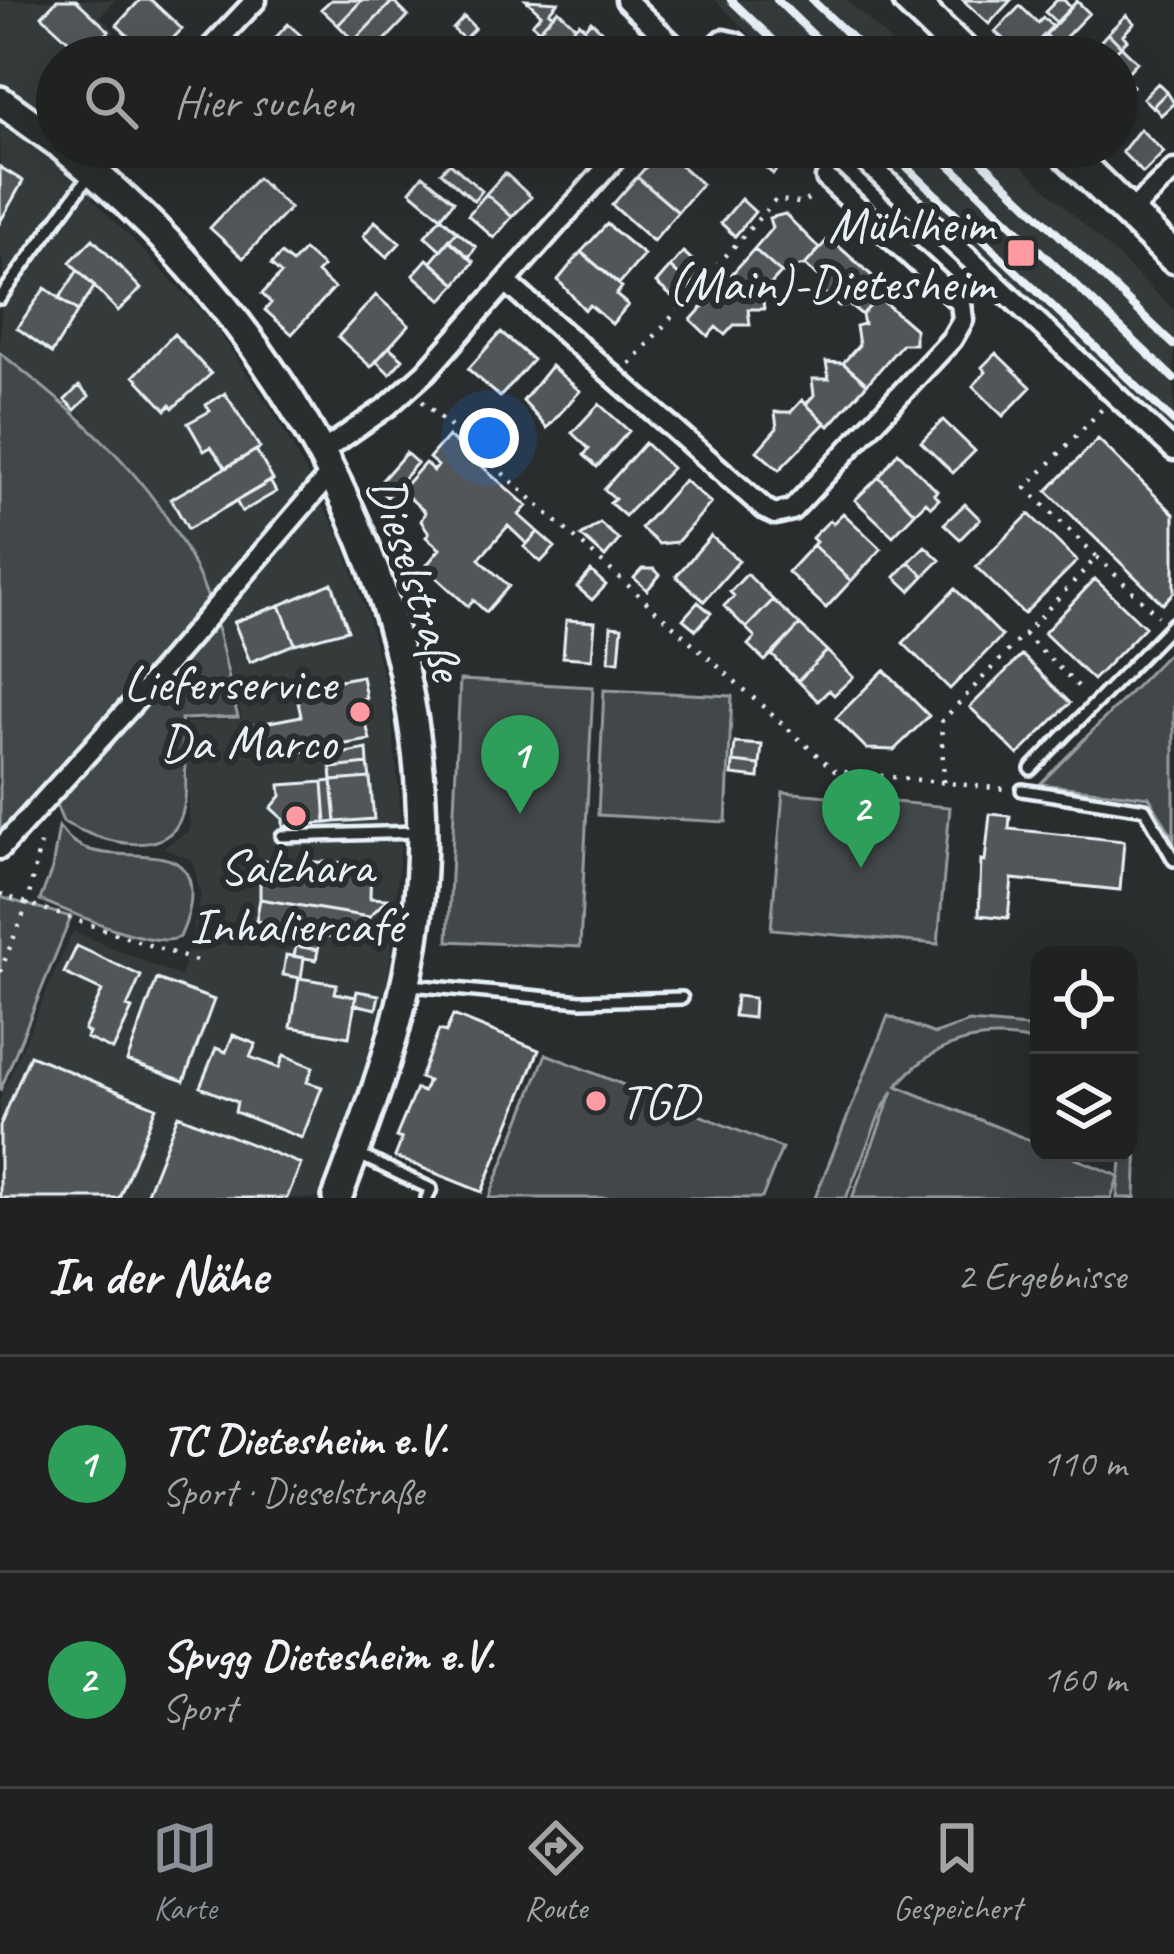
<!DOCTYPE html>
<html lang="de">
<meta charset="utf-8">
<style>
body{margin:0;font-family:Caveat,sans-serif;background:#282a2a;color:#f1f3f6}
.controls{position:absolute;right:36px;bottom:36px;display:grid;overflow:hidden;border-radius:24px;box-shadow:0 12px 48px #0002}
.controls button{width:108px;height:108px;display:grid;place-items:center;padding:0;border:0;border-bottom:3px solid #3d3f40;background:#202222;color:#f1f3f6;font:60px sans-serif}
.you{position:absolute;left:489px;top:438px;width:42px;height:42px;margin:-30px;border:9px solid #fff;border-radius:50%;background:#1a73e8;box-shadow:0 0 0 18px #1a73e833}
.badge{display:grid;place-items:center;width:78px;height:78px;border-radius:50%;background:#8c9099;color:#fff;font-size:39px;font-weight:700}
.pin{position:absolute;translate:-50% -99px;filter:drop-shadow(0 3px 6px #0008)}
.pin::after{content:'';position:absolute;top:63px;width:42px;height:36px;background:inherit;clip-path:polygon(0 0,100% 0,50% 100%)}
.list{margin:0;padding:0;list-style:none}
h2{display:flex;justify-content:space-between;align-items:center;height:156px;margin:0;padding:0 48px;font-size:51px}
h2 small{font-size:39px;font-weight:400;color:#a2a4a5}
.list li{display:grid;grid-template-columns:78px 1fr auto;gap:36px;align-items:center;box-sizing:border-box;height:216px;padding:0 48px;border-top:3px solid #3d3f40}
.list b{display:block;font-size:45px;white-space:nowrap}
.list p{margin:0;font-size:39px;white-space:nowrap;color:#a2a4a5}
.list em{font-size:39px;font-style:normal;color:#a2a4a5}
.icon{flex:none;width:66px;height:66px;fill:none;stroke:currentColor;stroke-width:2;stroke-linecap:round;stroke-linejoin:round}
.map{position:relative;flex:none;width:1174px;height:1198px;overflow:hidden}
.search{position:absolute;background:#202222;box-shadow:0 12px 48px #0002;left:36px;right:36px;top:36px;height:132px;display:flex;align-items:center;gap:30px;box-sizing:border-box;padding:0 42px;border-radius:66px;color:#a2a4a5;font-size:45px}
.sheet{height:588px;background:#202222}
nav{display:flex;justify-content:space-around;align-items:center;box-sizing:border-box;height:168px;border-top:3px solid #3d3f40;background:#202222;font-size:33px;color:#a2a4a5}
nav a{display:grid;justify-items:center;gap:6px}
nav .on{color:#8c9099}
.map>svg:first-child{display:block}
</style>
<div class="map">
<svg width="1174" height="1198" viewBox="0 0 1174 1198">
<rect width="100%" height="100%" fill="#2a2d2e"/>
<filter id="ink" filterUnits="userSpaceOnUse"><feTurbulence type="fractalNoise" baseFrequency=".00833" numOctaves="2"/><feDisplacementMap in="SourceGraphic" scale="24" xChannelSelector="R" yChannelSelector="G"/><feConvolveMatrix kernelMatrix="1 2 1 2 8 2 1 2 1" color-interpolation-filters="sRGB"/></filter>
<g filter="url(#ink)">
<path fill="#363a3b" d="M0,0H115L100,17L115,31L97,51L103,57H57V147H139L91,197L211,321L276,416L342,541L368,617L390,703L400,804V852L389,971L363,1074L317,1198H0V1099L73,931L181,977L201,896L192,860L163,848L190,830L185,723L242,719L220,630L193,561L144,483L78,412L0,351L3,261L0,259Z
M715,0H847L907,57H774Z
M869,147H1002L1174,310V438Z"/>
<path fill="#424648" stroke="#959ca0" stroke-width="3" d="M0,353C89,421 170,493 209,601C222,638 228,679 238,717L181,719C182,746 189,779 184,806C174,866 98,841 63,822L50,789L0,833Z
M1174,648V839L1149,797L1040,784Z
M460,680L593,687L580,947L448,941Z
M604,690L732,696L726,822L598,815Z
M783,792L950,807L938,944L771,929Z
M59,827C85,864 126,850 163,858C203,866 192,911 180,937C155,951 69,911 40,900L52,869Z
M0,897L71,917L0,1091Z
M888,1016L935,1034L969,1022L1039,1028V1043C985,1028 933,1041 897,1086L1039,1144V1153H1062L1119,1176L1111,1198H852L893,1091L881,1111L846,1198H815Z
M546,1054L782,1148L762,1198H489Z
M1129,1113L1137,1139L1135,1198H1117L1122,1153H1129Z"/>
<path fill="#535759" stroke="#e8f1f8" stroke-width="3" d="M57,0H76L109,31L85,56L42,16Z
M140,0H151L182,29L155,57H150L117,25Z
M331,0H362L338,25L321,9Z
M362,0L393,1L354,41L338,25Z
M526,0L558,2L549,12L553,15L539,30L532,24L541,14Z
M963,0H1011L989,24Z
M1057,0H1064L1071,8L1057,23L1045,12Z
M393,1L408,16L370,56L354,41Z
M1077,1L1089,13L1057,46L1045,34Z
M1020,6L1038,23L1043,18L1053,27L1024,57L995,32Z
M558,10L575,26L557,47L539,30Z
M1126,15L1134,23L1123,35L1127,40L1121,46L1108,33Z
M464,17L475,28L464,39L453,29Z
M591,21L626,53L622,57H592L567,35L579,23L585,28Z
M288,24L305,39L288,57H258Z
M1108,33L1121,46L1110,57L1096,46Z
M1045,34L1068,57H1024Z
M126,35L150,57H106Z
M305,39L320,54L318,57H288Z
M1121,46L1137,62L1123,77L1117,71V57H1110Z
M1123,77L1133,86L1117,103V83Z
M1158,83L1167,92L1152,107L1143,98Z
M1167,92L1174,103L1161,115L1153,106Z
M1140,129L1164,152L1143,173L1122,152Z
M525,147H557L543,163Z
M771,147H796L773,174L759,162Z
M662,149L702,184L678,212L637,177Z
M450,163L482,191L474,201L441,172Z
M0,167L23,181L0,222Z
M505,173L531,197L512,217L486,194Z
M423,175L454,201L441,217L410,191Z
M637,177L678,212L653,241L612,205Z
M257,178L290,208L243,258L210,228Z
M486,194L512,217L494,238L468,215Z
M741,199L755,212L735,236L721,223Z
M785,214L820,249L805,265L796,267V273H781L754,249L772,228L769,218Z
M441,217L457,231L441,250L425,236Z
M375,221L400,243L387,257L363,236Z
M607,224L644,255L619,284L581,252Z
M457,231L476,247L469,257L449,240Z
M829,238L886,288L862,315L850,305L839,306L820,289L819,277L805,265Z
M93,239L141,289L118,311L70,262Z
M449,240L474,262L456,284L431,262Z
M754,249L781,273L762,294L764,309H748L750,325H734L725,335L716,327L708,336L691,320Z
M304,250L323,267L317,273L334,288L292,334L265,310L271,303L262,294L281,274L271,265L281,254L292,263Z
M581,252L622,287L616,295L628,305L612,324L590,305L585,310L558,280Z
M683,252L704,270L691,286L670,267Z
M427,259L456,284L442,300L413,275Z
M670,267L691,286L677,301L656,283Z
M78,270L95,286L78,311L59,299Z
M45,288L78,311L52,353L17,328Z
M376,295L409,325L371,367L338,337Z
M878,297L915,329V344H902L867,384L843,363L859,345L856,326L864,324L862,315Z
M501,332L533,360L500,397L468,369Z
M174,334L211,374L173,408L170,405L166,410L134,376Z
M389,347L403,359L390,374L376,361Z
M996,353L1031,387L1003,416L973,386L986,372L982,367Z
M826,362L843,363L867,384L829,426L806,404L814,395L812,379H829Z
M551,366L580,391L547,428L523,401Z
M79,386L89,396L75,410L65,400Z
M225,393L260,448L226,468L211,447L204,451L188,423L210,411L206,405Z
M802,400L825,423L779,470L757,451L777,428L775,412H791Z
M599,404L629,431L597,467L584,455L589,449L572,433Z
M943,420L975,451L953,473L921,442Z
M448,436L527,506L519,515L538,532L527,544L508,526L479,559L509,586L486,612L473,600L468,606L425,567L440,549L426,537L429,533L421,521L425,512L401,490L425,463L434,471L438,466L429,458Z
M1098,439L1174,514V592L1163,604L1047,491Z
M645,443L672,468L625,516L610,503L615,499L604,489Z
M256,450L273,480L188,529L171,499Z
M898,452L937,491L934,494L939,499L931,507L926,502L915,513L879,477Z
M406,453L417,463L387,497L376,487Z
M879,477L915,513L893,536L855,500Z
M684,480L711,503L677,542L659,544L641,528Z
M270,481L276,492L242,512L236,501Z
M965,504L980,519L960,539L944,524Z
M843,513L881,549L851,581L813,545L816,542L812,538L830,520L833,523Z
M1029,514L1077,561L1024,614L976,567Z
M600,523L619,540L605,557L581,536Z
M538,532L555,547L541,562L524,547Z
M711,536L739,561L704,601L676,576Z
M813,545L851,581L826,608L788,572Z
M925,546L940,560L924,576L909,562Z
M909,562L924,576L910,591L895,577Z
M642,569H654L660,575L647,590L634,578Z
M591,571L606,585L592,600L577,587Z
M747,574L773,600L746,628L724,606L734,596L730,592Z
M1095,579L1145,627L1093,680L1044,633Z
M332,583L348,630L295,644L280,605Z
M955,589L1002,636L950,689L903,643Z
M773,600L800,625L765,661L748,645L755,637L746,628Z
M698,602L711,613L696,630L683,619Z
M280,605L295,644L250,662L234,622Z
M566,620L595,622L592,659L563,657Z
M800,625L827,651L798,681L772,655Z
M611,626L622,627L619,661H609Z
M827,651L853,677L834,695L829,690L818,701L798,681Z
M1022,655L1070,703L1018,755L970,707Z
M884,670L929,716L894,750L867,749L836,718Z
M362,676L366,698L360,699L370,740L260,758L254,725L301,716L295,688Z
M735,743L762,745L760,765L733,762Z
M367,749L368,764L331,768L330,756Z
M733,762L760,765L759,778L732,775Z
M368,764L370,778L332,781L331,768Z
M370,778L374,819L336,822L332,781Z
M332,781L336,822L326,823L323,782Z
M323,782L326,823L283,826V819L271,808L281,796L280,785Z
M990,814L1010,816L1009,829L1124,841L1120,890L1012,879L1008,918L979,915L981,860L985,861Z
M260,861L371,863L370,898L387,899L369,917L260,899Z
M260,899L369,917L364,942L302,932L301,939L268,933L270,923L256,921Z
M302,932L321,934L318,950L296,946Z
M77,946L141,976L127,1007L132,1009L113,1050L86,1038L89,1033L84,1030L102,991L64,973Z
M296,946L318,950L316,960L294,956Z
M286,955L304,958L301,978L283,975Z
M299,978L337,984L335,993L356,997L349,1037L291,1027Z
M157,979L214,1000L184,1081L127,1061Z
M357,991L379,995L376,1009L354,1004Z
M736,996L754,998L753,1018L734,1016Z
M453,1015L539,1050L482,1192L395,1157L402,1139L396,1137L416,1089L423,1092L428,1081L420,1078L439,1030L446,1032Z
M233,1035L256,1044L250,1057L279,1068L284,1055L313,1067L307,1082L322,1087L302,1138L235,1112L237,1102L200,1087L216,1048L226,1052Z
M30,1055L156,1107L119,1198H0V1126Z
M178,1115L301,1164L287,1198H145Z"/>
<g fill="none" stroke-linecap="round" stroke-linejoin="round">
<defs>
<path id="lane" d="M0,298L89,176
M1031,769L1174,623
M1022,790L1145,809L1174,860
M282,836L417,832
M411,985L581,1001L682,998
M359,1155L431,1189L427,1198"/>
<path id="street" d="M626,0L686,57
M202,57L256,0
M705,57L723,40L736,43L751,57
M850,147L1174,450
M93,171L116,147
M1129,213L1174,170
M506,282L765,509L775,514L792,510L952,339L963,320L961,303L826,178
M322,452L388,406L426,372L625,147
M0,849L136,700L332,472"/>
<path id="secondary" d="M0,101L57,142
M63,147C293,329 452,619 417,918C405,1016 372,1106 337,1198"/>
<path id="primary" d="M909,0L968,57
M1061,147L1174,257"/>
</defs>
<use href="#lane" stroke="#e8f1f8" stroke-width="18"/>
<use href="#street" stroke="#e8f1f8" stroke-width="27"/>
<use href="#secondary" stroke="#e8f1f8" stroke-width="36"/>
<use href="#primary" stroke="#e8f1f8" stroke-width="39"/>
<path stroke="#e8f1f8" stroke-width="4.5" stroke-dasharray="3 9" stroke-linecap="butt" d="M630,364L776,199L803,204L814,192
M422,401L835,771L1005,789
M1097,557L1158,616
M1024,634L1083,691
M944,782L941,722L1097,557L1026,488L1103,408
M0,894L202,963
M0,972L27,905L42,835"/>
<use href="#lane" stroke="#2a2d2e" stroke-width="9"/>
<use href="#street" stroke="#2a2d2e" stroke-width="18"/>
<use href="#secondary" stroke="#2a2d2e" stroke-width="27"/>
<use href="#primary" stroke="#2a2d2e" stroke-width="30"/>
<path stroke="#e8f1f8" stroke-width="8" d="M731,0L791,57
M777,0L836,57
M812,0L872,57
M886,147L1174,422
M931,147L1174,379
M967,147L1174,345"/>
</g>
</g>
<g fill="#ff9aa2" stroke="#2a2d2e" stroke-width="4.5">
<rect x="1006" y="238" width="30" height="30" rx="6"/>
<circle cx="360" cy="712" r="12"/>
<circle cx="296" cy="816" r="12"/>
<circle cx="596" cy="1101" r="12"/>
</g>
<g text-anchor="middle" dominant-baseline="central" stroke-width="12" stroke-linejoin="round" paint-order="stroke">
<g font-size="51" fill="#e8f1f8" stroke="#2a2d2e" text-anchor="end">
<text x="994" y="224">Mühlheim<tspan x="994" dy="59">(Main)-Dietesheim</tspan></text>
<text x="336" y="683">Lieferservice<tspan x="336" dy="59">Da Marco</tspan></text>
<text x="296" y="866" text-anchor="middle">Salzhara<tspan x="296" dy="59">Inhaliercafé</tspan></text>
<text x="620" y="1101" text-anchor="start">TGD</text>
</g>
<g font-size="51" fill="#e8f1f8" stroke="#2a2d2e">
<text transform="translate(417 578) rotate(72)">Dieselstraße</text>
</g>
</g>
</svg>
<div class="controls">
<button><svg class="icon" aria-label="locate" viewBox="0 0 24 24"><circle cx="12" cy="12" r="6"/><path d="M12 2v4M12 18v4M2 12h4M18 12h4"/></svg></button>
<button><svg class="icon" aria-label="layers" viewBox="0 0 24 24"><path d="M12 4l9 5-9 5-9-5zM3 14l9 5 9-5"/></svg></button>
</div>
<div class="you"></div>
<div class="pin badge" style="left:520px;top:814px;background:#2e9e5b">1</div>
<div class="pin badge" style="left:861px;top:868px;background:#2e9e5b">2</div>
<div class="search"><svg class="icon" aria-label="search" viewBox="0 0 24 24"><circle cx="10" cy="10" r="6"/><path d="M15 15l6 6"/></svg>Hier suchen</div>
</div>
<section class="sheet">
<h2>In der Nähe<small>2 Ergebnisse</small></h2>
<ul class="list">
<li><span class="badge" style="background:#2e9e5b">1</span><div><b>TC Dietesheim e.V.</b><p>Sport · Dieselstraße</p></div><em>110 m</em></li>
<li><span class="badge" style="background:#2e9e5b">2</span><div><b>Spvgg Dietesheim e.V.</b><p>Sport</p></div><em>160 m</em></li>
</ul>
</section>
<nav>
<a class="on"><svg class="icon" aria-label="map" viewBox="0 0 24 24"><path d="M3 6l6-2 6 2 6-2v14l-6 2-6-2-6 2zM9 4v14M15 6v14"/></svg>Karte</a>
<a><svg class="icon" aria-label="directions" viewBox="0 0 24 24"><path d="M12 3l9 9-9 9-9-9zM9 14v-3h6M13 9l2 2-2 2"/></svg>Route</a>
<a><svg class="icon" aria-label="saved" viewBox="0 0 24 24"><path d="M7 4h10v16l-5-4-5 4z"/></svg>Gespeichert</a>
</nav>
